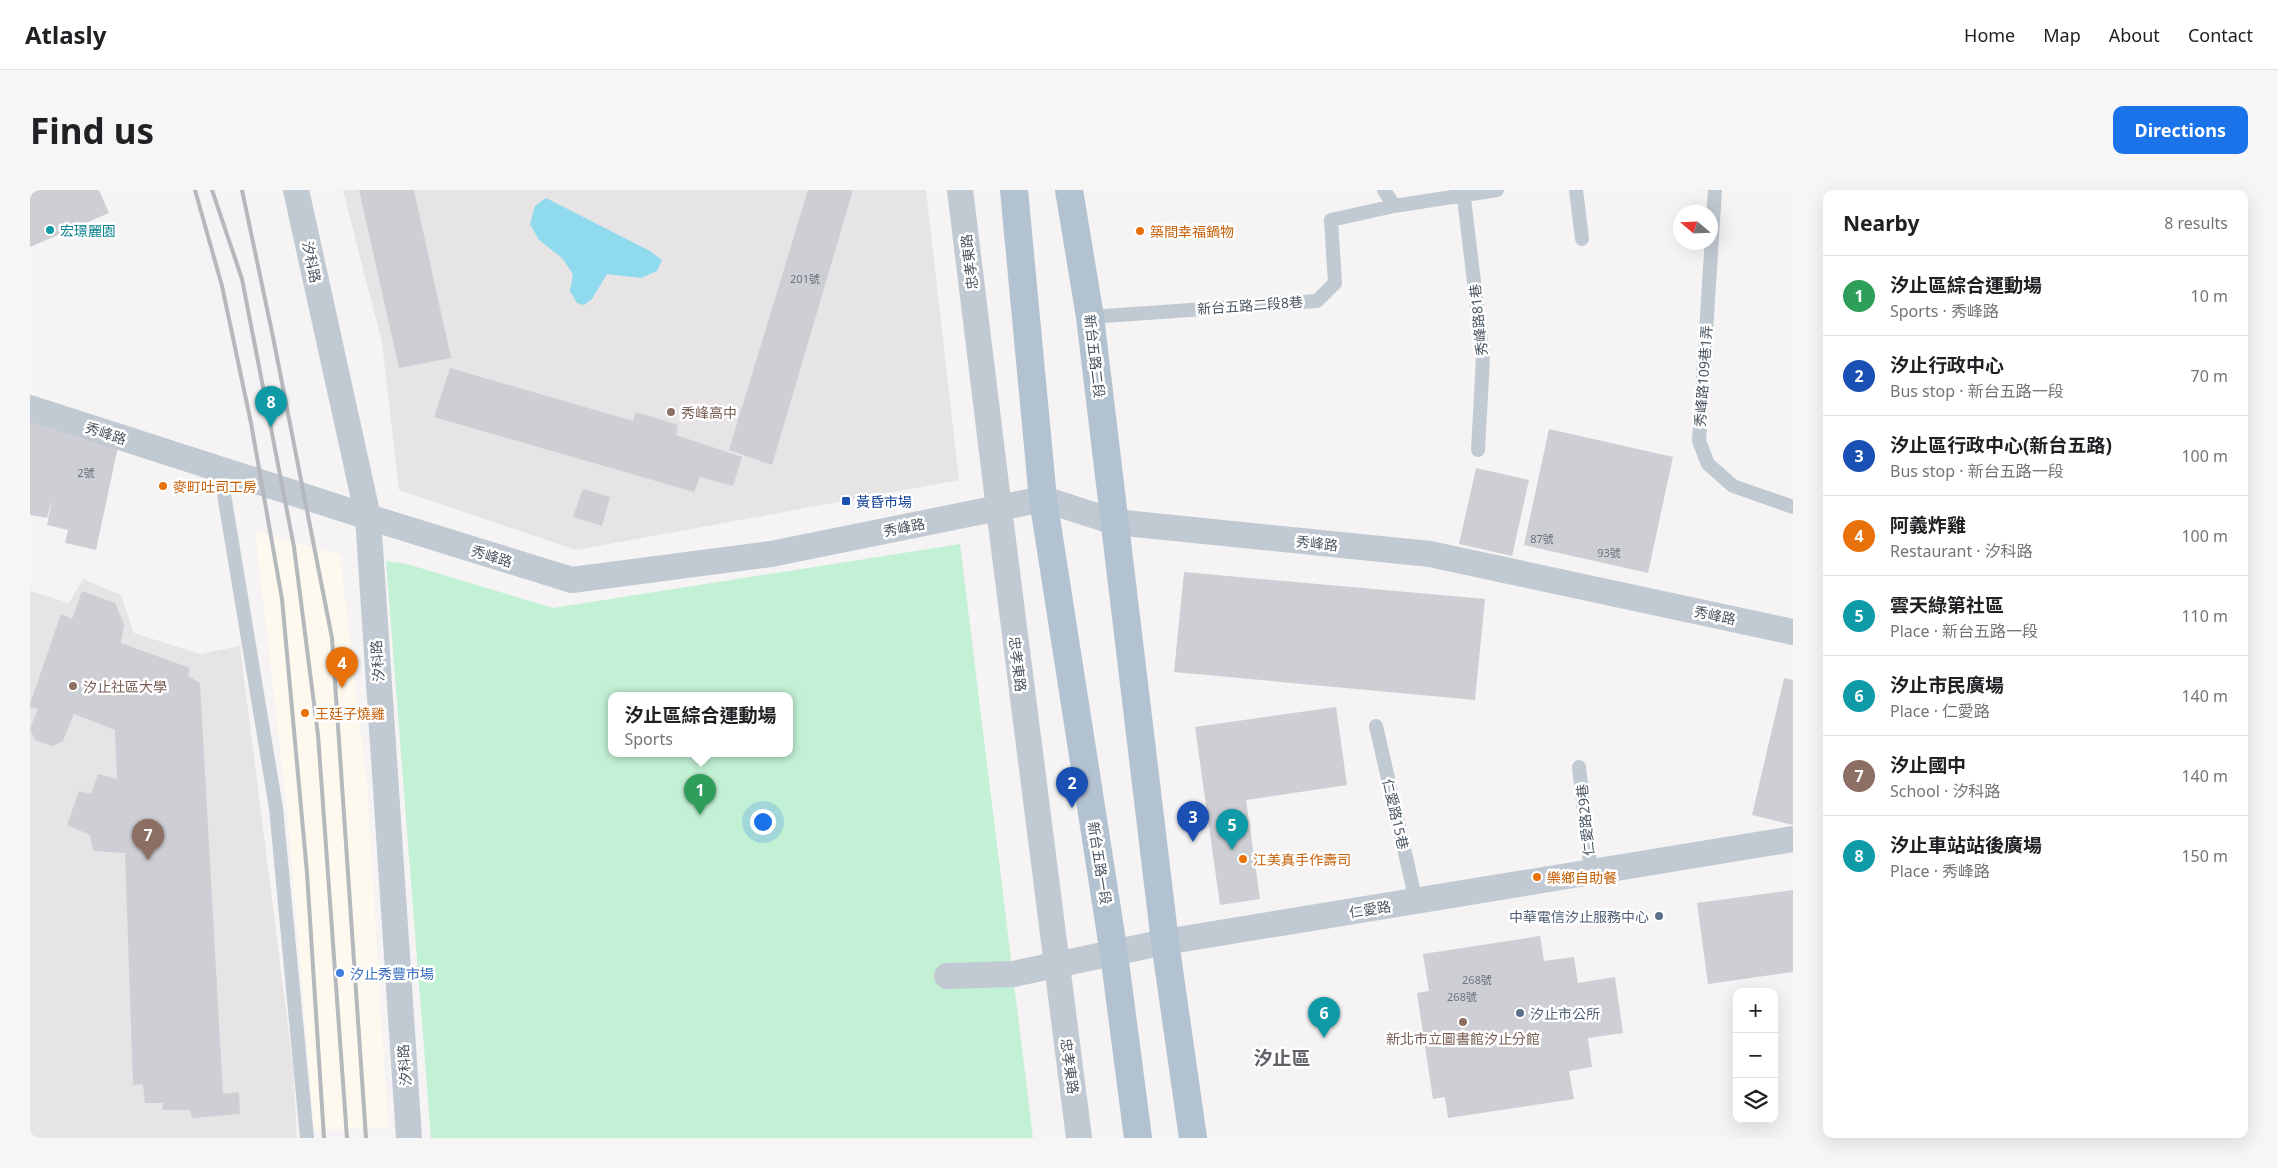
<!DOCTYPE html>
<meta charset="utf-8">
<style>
body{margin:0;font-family:"Noto Sans","Noto Sans TC",sans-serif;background:#f6f6f6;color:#202124}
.controls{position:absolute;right:15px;bottom:15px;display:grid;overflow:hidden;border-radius:10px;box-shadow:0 5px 20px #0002}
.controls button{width:45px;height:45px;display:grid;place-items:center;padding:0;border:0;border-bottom:1px solid #e0e0e0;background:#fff;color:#202124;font:25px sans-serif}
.compass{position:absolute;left:1643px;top:15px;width:45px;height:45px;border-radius:50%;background:#fff;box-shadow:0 5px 20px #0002;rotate:289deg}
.you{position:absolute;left:732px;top:631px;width:18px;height:18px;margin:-12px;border:4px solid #fff;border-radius:50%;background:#1a73e8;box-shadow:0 0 0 8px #1a73e833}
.badge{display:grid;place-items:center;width:32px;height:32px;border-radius:50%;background:#1a73e8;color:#fff;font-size:16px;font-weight:700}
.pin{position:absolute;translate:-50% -41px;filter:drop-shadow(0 1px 2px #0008)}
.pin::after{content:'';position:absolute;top:26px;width:18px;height:15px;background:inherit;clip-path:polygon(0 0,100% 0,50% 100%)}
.popup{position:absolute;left:578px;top:502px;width:185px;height:65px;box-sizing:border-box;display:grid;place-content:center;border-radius:10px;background:#fff;filter:drop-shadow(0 1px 4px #0005);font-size:16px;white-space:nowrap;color:#757577}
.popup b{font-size:19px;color:#202124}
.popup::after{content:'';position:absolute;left:50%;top:100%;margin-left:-10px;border:10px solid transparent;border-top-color:#fff}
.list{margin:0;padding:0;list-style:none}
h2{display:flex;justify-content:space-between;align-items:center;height:65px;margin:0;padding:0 20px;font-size:21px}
h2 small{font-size:16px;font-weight:400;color:#757577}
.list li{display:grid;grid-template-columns:32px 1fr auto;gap:15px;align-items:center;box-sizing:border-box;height:80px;padding:0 20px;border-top:1px solid #e0e0e0}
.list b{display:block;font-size:19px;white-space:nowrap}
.list p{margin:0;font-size:16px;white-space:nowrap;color:#757577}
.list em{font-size:16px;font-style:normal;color:#757577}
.icon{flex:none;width:28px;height:28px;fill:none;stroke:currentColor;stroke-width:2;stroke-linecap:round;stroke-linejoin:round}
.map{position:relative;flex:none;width:1763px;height:948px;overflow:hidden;border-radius:10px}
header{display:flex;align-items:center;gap:30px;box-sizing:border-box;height:70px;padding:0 25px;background:#fff;border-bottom:1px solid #e0e0e0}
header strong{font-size:24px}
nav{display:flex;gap:28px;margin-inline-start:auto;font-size:18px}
.intro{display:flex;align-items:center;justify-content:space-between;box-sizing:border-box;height:120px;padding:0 30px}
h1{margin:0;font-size:35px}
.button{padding:12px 22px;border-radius:10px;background:#1a73e8;color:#fff;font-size:18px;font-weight:700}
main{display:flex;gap:30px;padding:0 30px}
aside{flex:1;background:#fff;border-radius:10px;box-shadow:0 5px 20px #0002}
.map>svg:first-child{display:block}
</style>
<header>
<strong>Atlasly</strong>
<nav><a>Home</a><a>Map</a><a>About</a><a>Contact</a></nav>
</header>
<div class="intro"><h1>Find us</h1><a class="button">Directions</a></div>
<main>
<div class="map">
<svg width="1763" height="948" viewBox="0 0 1763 948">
<rect width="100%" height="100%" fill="#f5f3f3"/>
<path fill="#fdf9ef" d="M225,341L310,365L337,595L358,938L284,940L258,628Z"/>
<path fill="#e6e4e5" d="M313,0H896L929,290L546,360L369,300L352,153Z
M53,389L91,405L104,443L170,464L210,456L263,876L267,948H0V401L39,413Z"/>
<path fill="#c3f1d5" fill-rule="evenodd" d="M930,354L1003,948H401L356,371L377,374L523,418ZM581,506H759V564H581Z"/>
<path fill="#90daee" d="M516,8L620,61L632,70L627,81L611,88L577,84L562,109L554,115L547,113L540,101L543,84L532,68L509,50L500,34L505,16Z"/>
<path fill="#cdcfd5" d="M0,0H69L79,23L0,57Z
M329,0H384L421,168L369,178Z
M778,0H823L742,275L699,260Z
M420,178L603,231L606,222L648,235L646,245L712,267L703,296L670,287L664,302L404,227Z
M0,226L89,252L66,360L35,353L38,340L17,335L22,309L17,328L0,325Z
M1519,239L1643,267L1618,383L1494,355Z
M1446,278L1499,290L1482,366L1429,354Z
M553,299L580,307L572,336L543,327Z
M1154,382L1455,409L1445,510L1144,482Z
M52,401L85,413L94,435L91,453L160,478L158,486L170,493L193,904L209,902L210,924L162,928L160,920H132L133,913H115L113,894L103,895L95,663L63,661L60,645L37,635L49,601L61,604L68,584L87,589L85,540L44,524L33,551L22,556L5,550L0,539L8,519L0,517V514L31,424L42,429Z
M1754,488L1763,490V635L1722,625Z
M1306,517L1317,595L1216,610L1230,709L1190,715L1165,537Z
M1763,700V782L1678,794L1667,713Z
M1510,746L1514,771L1544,767L1548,793L1585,787L1593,843L1558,848L1562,877L1539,881L1544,909L1418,928L1415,907L1403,909L1387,803L1399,801L1393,764Z"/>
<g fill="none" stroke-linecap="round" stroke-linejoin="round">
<path stroke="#c1cad2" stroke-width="14" d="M1354,0L1364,16L1467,0
M1433,0L1453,167L1448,260
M1546,0L1552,49
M1685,0L1669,251L1678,274L1703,296L1763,317
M1060,127L1287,111L1305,93L1301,30L1364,16
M190,280L246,618L277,948
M1346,536L1386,711
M1549,577L1561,682"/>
<path stroke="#c1cad2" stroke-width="26" d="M266,0L338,327L379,948
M930,0L969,319L1049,948
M0,218L338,327L542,390L741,364L1013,309L1085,332L1400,364L1763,442
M917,786L983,784L1135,752L1763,649"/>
<path stroke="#b3c2d1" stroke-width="28" d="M984,0L1013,309L1084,764L1108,948
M1039,0L1060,127L1135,752L1163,948"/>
<path stroke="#b5b8bd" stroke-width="4" d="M165,0L192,96L221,233L252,409L277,683L294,948
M182,0L212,89L264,357L288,545L317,948
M212,0L243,147L302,448L336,948"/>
</g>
<circle fill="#0f9aa8" stroke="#fff" stroke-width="2" cx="20" cy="40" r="5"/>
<g fill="#e8710a" stroke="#fff" stroke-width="2">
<circle cx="1110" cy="41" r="5"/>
<circle cx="133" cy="296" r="5"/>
<circle cx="275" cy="523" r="5"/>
<circle cx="1213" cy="669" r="5"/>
<circle cx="1507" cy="687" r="5"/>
</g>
<g fill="#8d6e63" stroke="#fff" stroke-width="2">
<circle cx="641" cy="222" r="5"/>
<circle cx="43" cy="496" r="5"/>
<circle cx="1433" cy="832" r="5"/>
</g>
<rect fill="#1a4fb4" stroke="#fff" stroke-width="2" x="811" y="306" width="10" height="10" rx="2.5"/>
<g fill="#5c6f8a" stroke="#fff" stroke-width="2">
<circle cx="1629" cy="726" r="5"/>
<circle cx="1490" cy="823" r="5"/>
</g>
<circle fill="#3f7fe0" stroke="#fff" stroke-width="2" cx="310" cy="783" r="5"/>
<g text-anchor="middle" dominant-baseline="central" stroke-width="5" stroke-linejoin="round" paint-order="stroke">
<g font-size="11" fill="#6b747e">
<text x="775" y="88">201號</text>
<text x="56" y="282">2號</text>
<text x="1512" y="348">87號</text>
<text x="1579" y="362">93號</text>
<text x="1447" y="789">268號</text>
<text x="1432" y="806">268號</text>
</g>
<g font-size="14" fill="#0d838f" stroke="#fff" text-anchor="start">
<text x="30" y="40">宏璟麗園</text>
</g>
<g font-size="14" fill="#c56008" stroke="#fff" text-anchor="start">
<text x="1120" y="41">築間幸福鍋物</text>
<text x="143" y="296">麥町吐司工房</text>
<text x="285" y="523">王廷子燒雞</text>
<text x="1223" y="669">江美真手作壽司</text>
<text x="1517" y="687">樂鄉自助餐</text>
</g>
<g font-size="14" fill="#4a5661" stroke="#fff">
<text transform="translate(282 72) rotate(78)">汐科路</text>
<text transform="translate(939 72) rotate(-97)">忠孝東路</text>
<text transform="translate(1220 115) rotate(-4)">新台五路二段8巷</text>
<text transform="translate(1448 130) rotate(-96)">秀峰路81巷</text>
<text transform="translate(1065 166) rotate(83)">新台五路二段</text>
<text transform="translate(1673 186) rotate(-86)">秀峰路109巷1弄</text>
<text transform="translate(76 243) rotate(18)">秀峰路</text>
<text transform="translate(874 337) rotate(-11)">秀峰路</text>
<text transform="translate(1287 353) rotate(6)">秀峰路</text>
<text transform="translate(462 366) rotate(17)">秀峰路</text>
<text transform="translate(1685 425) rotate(12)">秀峰路</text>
<text transform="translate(347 471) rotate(-94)">汐科路</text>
<text transform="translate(988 474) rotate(83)">忠孝東路</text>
<text transform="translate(1366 624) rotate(77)">仁愛路15巷</text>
<text transform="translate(1555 630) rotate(-96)">仁愛路29巷</text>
<text transform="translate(1070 673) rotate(81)">新台五路一段</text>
<text transform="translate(1340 719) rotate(-9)">仁愛路</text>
<text transform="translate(374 875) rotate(-94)">汐科路</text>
<text transform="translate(1040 876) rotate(82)">忠孝東路</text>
</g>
<g font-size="14" fill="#785e54" stroke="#fff" text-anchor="start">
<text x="651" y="222">秀峰高中</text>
<text x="53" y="496">汐止社區大學</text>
<text x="1433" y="848" text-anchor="middle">新北市立圖書館汐止分館</text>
</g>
<g font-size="14" fill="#164399" stroke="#fff" text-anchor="start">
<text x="826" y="311">黃昏市場</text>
</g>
<g font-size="14" fill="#4e5e75" stroke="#fff" text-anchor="end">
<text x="1619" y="726">中華電信汐止服務中心</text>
<text x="1500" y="823" text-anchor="start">汐止市公所</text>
</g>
<g font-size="14" fill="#366cbe" stroke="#fff" text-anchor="start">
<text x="320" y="783">汐止秀豐市場</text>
</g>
<g font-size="19" font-weight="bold" fill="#5f6368" stroke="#fff">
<text x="1252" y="868">汐止區</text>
</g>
</g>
</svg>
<div class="controls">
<button>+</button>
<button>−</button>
<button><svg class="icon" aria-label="layers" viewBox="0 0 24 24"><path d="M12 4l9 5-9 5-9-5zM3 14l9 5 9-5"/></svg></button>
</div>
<svg class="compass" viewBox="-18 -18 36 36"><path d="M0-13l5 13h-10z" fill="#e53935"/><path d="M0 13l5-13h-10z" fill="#757577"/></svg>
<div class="you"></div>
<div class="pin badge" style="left:670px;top:625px;background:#2e9e5b">1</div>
<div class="popup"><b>汐止區綜合運動場</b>Sports</div>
<div class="pin badge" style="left:1042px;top:618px;background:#1a4fb4">2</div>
<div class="pin badge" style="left:1163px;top:652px;background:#1a4fb4">3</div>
<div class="pin badge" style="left:312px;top:498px;background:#e8710a">4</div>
<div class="pin badge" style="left:1202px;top:660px;background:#0f9aa8">5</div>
<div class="pin badge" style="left:1294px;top:848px;background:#0f9aa8">6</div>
<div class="pin badge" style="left:118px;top:670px;background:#8d6e63">7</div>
<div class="pin badge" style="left:241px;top:237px;background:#0f9aa8">8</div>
</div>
<aside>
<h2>Nearby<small>8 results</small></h2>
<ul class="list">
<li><span class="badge" style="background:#2e9e5b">1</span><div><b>汐止區綜合運動場</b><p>Sports · 秀峰路</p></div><em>10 m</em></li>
<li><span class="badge" style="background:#1a4fb4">2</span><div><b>汐止行政中心</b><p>Bus stop · 新台五路一段</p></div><em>70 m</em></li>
<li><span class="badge" style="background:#1a4fb4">3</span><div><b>汐止區行政中心(新台五路)</b><p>Bus stop · 新台五路一段</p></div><em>100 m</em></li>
<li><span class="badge" style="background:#e8710a">4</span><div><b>阿義炸雞</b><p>Restaurant · 汐科路</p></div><em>100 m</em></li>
<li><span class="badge" style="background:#0f9aa8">5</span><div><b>雲天綠第社區</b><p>Place · 新台五路一段</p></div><em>110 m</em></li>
<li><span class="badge" style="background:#0f9aa8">6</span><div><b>汐止市民廣場</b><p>Place · 仁愛路</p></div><em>140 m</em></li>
<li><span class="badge" style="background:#8d6e63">7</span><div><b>汐止國中</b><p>School · 汐科路</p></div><em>140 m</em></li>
<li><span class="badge" style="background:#0f9aa8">8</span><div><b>汐止車站站後廣場</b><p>Place · 秀峰路</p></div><em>150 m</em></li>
</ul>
</aside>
</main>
